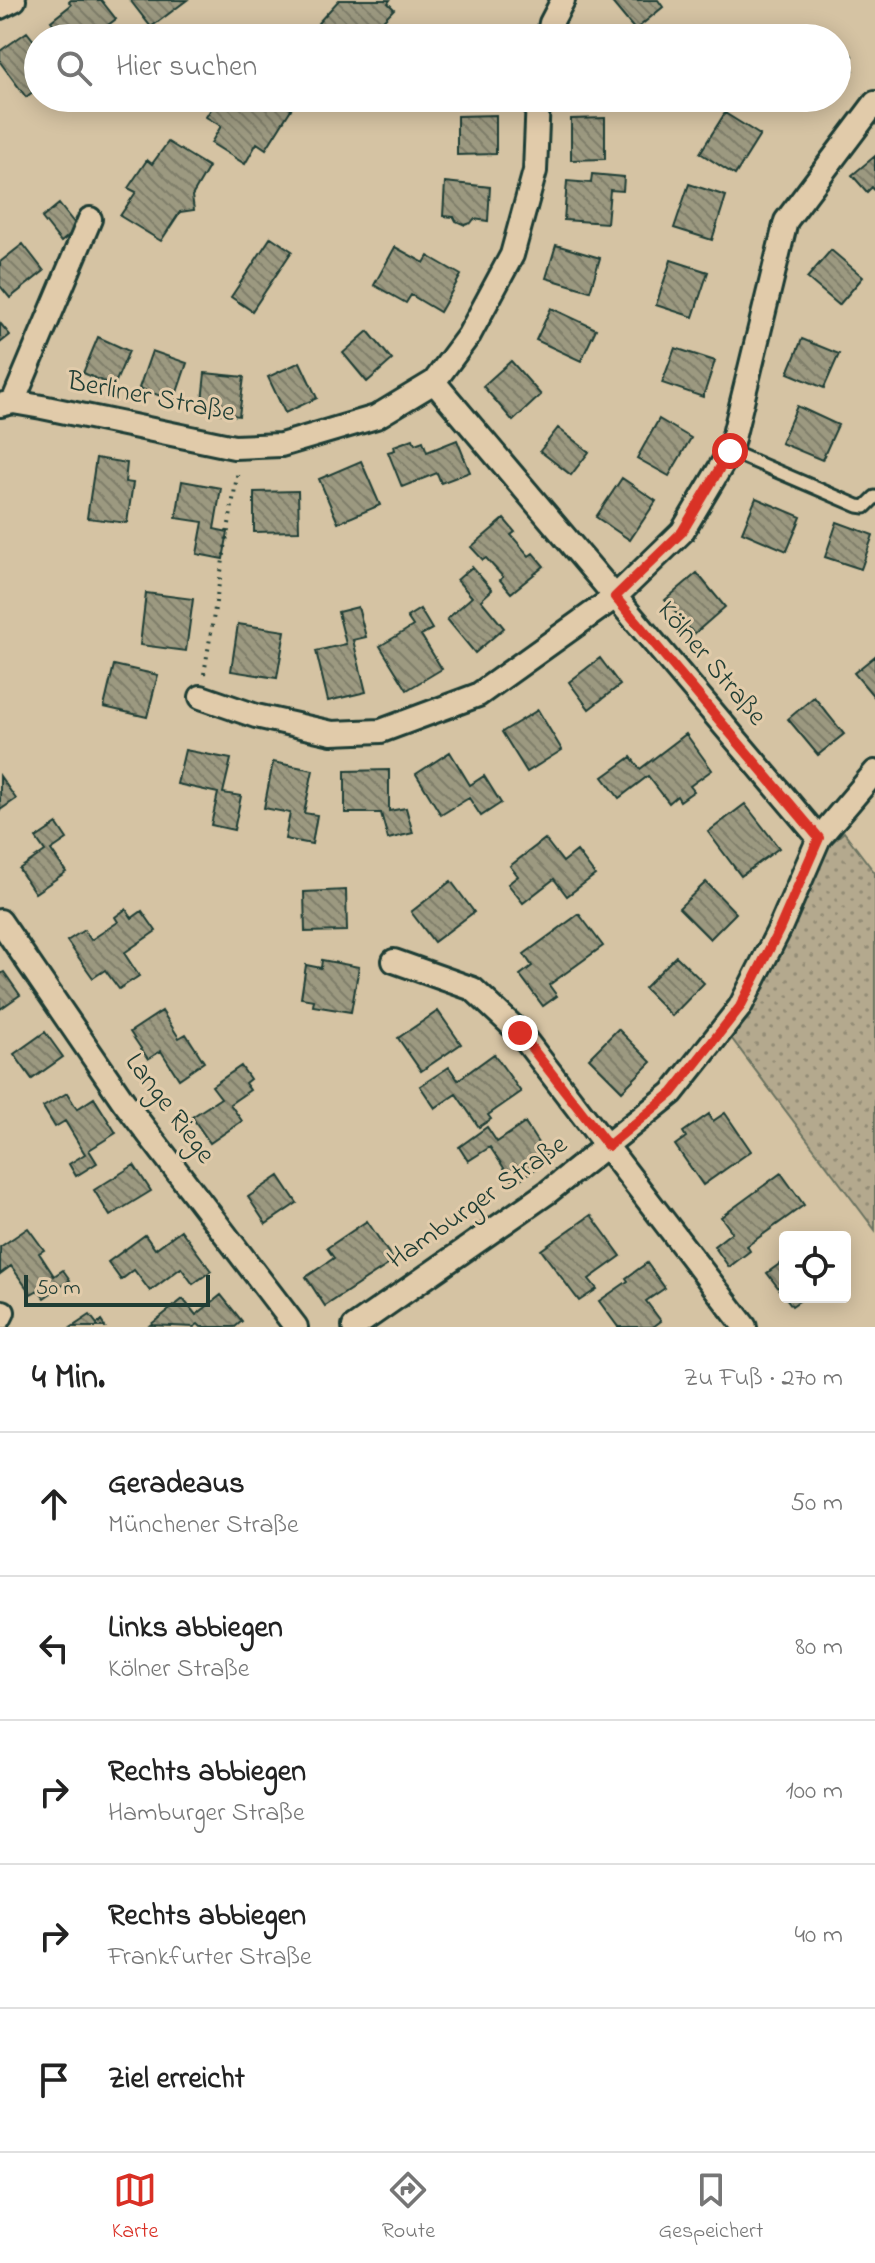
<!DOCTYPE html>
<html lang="de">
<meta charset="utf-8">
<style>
body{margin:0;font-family:"Indie Flower",sans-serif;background:#f6f6f6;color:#222}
.controls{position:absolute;right:24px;bottom:24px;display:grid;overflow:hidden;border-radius:8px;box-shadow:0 4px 20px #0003}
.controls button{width:72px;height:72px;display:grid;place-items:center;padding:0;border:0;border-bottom:2px solid #e0e0e0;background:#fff;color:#222;font:40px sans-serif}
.scale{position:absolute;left:24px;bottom:20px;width:186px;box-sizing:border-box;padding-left:8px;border:4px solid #1f3d34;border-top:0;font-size:22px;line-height:28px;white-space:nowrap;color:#1f3d34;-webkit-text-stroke:6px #e1cbaa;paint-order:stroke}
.stop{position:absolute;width:24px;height:24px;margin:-18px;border:6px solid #d93025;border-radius:50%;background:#fff}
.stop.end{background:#d93025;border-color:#fff;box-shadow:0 2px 8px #0008}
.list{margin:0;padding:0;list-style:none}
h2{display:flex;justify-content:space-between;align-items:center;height:104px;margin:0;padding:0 32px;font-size:34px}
h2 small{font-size:26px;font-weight:400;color:#767676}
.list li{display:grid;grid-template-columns:52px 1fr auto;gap:24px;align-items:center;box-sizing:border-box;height:144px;padding:0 32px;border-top:2px solid #e0e0e0}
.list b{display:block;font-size:30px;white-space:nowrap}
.list p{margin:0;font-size:26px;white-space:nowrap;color:#767676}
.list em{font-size:26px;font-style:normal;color:#767676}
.icon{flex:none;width:44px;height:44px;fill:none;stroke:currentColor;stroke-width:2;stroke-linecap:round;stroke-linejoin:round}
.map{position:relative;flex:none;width:875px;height:1327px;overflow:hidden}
.search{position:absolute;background:#fff;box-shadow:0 4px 20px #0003;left:24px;right:24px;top:24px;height:88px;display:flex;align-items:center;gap:20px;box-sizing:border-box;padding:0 28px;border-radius:44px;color:#767676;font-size:30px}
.sheet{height:824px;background:#fff}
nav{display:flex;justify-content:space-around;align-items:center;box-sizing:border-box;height:112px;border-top:2px solid #e0e0e0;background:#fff;font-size:22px;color:#767676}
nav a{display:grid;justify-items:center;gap:4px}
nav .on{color:#d93025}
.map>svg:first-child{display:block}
</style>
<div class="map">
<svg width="875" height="1327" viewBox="0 0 875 1327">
<defs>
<pattern id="grass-dots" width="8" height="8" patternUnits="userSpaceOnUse" patternTransform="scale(2)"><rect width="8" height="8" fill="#b4a98e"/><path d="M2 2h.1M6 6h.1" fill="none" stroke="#928b75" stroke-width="1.8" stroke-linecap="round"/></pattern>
<pattern id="building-back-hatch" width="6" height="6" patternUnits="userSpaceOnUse" patternTransform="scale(2)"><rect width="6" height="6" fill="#9c9980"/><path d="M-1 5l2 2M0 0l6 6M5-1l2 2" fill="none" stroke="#7f7e6a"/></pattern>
</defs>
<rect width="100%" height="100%" fill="#d5c3a3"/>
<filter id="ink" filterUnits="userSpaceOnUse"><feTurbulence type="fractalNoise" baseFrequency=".0125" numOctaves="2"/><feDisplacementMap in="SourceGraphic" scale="16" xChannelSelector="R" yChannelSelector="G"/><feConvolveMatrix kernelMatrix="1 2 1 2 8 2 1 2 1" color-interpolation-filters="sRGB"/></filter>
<g filter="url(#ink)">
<path fill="url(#grass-dots)" stroke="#6a7361" stroke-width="2" d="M844,832L875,873V1230L723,1027L803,868Z"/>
<path fill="url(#building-back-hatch)" stroke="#1f3d34" stroke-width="2" d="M71,0H101L116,19L92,37L89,32L81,38H64L51,21L71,5L69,2Z
M130,0H187L151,27Z
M339,0H390L388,3L394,9L366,38H334L318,23Z
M610,0H658L663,7L635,30Z
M27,32L38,46V88L26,97L0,62V51Z
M837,39L852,56L846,61L853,70L837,83Z
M218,98H298L266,149L257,143L245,164L211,143L221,126L206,117Z
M725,113L760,135L735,175L700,153Z
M496,115V154L457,155V116Z
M605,118V159L571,160V119Z
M168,142L209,167L192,196L194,210L180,212L161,241L120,216L136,192L128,188L147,160L152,164Z
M875,156V191L872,187L867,192L852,175Z
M592,174L624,177L623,191L610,190L607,223L564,220L567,181L591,183Z
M445,182L490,187L488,221L474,219L471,223L465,225L456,221L454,217L443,216Z
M689,184L726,196L712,240L674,228Z
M59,204L78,228L61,242L42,218Z
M271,237L292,251L252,311L231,297Z
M23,244L44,271L10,298L0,286V262Z
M556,245L600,258L590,291L546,278Z
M395,247L424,263L428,256L461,275L440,312L411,295L406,303L374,285Z
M831,250L863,277L839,305L807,278Z
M671,260L708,272L693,317L656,305Z
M551,308L596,329L581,361L536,340Z
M0,323L10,335L0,343Z
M368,331L392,360L367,382L343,353Z
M98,337L129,351L114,386L83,373Z
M802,339L839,354L824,388L788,373Z
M675,348L715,361L703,397L662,383Z
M152,351L187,363L174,401L139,388Z
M511,361L541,395L513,421L483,386Z
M300,362L317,398L285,413L268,377Z
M205,373L244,377L239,416L201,411Z
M797,406L838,425L822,460L781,443Z
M659,419L691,438L669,476L637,458Z
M558,428L589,452L571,475L540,451Z
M413,439L415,444L423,441L427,452L457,440L470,472L441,483L437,473L402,487L388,452L395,450L394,446Z
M96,458L127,463L125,482L133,483L127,523L87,518Z
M361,461L380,505L338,523L319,479Z
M622,478L656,501L630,540L596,517Z
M182,481L221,488L214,529L228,532L223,559L197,554L203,522L176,518Z
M298,491L299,531L254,532V492Z
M756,498L801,517L787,551L742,532Z
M504,519L515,532L511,535L529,556L533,553L544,566L511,593L500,580L503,577L486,558L483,560L471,547Z
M837,522L873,535L861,569L825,557Z
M472,567L492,590L481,600L504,628L475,653L447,619L472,597L457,580Z
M697,573L725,607L694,634L665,600Z
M146,593L193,599L186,651L140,645Z
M358,607L366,637L353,640L366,692L328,701L316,651L346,644L338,612Z
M420,609L432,629L421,635L442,669L407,690L380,646L413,626L407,617Z
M238,624L285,631L277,678L231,671Z
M875,656V698L854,673Z
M600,658L620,685L589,709L569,682Z
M114,665L158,675L147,717L104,707Z
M814,697L844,734L818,755L788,719Z
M538,710L562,750L527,772L502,732Z
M686,734L712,770L690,786L694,791L680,801L677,796L669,803L648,776L619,798L603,777L631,757L640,769Z
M185,750L231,759L223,793L241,796L234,830L211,825L218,793L177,784Z
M450,752L470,785L484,776L501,803L481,816L469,798L441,815L416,774Z
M273,762L313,770L304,813L317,815L312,844L285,839L290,813L264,808Z
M389,770V811L406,808L413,833L388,839L381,813H345V771Z
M0,776L16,799L0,810Z
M745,804L779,848L741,876L708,832Z
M57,824L67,839L51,850L66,872L35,893L19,869L45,851L36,838Z
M545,839L563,862L577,851L595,875L567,896L554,879L523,903L508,884L518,876L510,866Z
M451,881L474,912L434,942L411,912Z
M706,882L736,913L710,939L679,908Z
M346,890L347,931L305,932L304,892Z
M126,909L132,918L142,911L156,931L124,953L139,976L119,989L105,970L93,978L67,941L84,930L91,940L118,922L115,917Z
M579,914L603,946L549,985L557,996L543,1006L520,975L532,966L524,954Z
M676,956L704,983L672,1016L644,988Z
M322,960L359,967L351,1012L313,1006L314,1000L301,998L306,965L321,968Z
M4,972L20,995L0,1009V974Z
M162,1011L179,1038L186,1034L204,1062L179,1079L161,1051L148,1059L130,1032Z
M438,1011L461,1044L421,1071L398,1038Z
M618,1029L651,1062L622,1091L589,1058Z
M45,1032L63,1057L32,1079L14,1054Z
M494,1054L521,1092L488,1115L491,1119L479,1127L456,1094L435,1108L420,1086L449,1067L458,1080Z
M241,1066L250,1079L245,1083L250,1090L230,1104L242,1121L210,1143L192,1117L221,1098L212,1086Z
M67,1093L77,1109L94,1098L116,1133L89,1150L97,1163L76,1176L69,1164L85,1154L65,1121L55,1127L43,1107Z
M725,1113L751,1151L703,1185L675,1145L686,1137L683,1132L709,1114L713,1121Z
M525,1123L549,1160L514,1183L490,1147L468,1161L459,1147L487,1127L497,1142Z
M134,1165L151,1191L110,1216L94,1190Z
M781,1173L804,1205L747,1246L750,1251L729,1267L714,1246L732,1232L721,1217Z
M279,1176L297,1203L266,1224L248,1197Z
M591,1215L621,1256L589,1279L597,1289L579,1301L541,1250Z
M367,1221L394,1261L325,1306L306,1277L334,1258L327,1248Z
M28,1228L44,1250L39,1253L54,1276L63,1270L70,1280L44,1298L38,1290L31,1294L11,1266L0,1274V1247Z
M181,1230L211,1271L193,1284L181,1268L150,1291L134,1270L121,1280L108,1262L145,1235L155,1249Z
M785,1260V1297H805L792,1306L767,1273Z
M647,1263L665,1288L646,1301L661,1321L653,1327H618L599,1301L628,1281L626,1278Z
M221,1295L242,1321L235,1327H201L198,1324L194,1327L150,1325L183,1299L196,1315Z
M90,1315L97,1324L101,1321L105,1327H72Z"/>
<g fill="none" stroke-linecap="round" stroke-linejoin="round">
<defs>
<path id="service" d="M730,451L858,506L865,507L875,497"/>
<path id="minor" d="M0,7L14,0
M548,38L551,23L563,0
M434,382L819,838
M13,402L90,219
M0,405L13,402L42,407L234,447L281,445L376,417L434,382L469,335L512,255L535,171L538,98
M201,697L256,716L332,733L381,731L478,695L615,597L682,532L730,451L786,221L875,103
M0,921L124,1102L296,1327
M394,961L473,989L520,1033L745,1327
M0,1318L3,1312
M354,1327L548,1192L672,1093L740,1007L779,930L819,838L875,772"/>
</defs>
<use href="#service" stroke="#1f3d34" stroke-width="17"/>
<use href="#minor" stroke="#1f3d34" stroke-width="28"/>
<path stroke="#1f3d34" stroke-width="4" stroke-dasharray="2 6" stroke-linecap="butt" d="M204,674L238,470"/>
<use href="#service" stroke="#e1cbaa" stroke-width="11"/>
<use href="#minor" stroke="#e1cbaa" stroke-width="22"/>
</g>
</g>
<g fill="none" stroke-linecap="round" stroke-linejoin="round" filter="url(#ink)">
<path stroke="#d93025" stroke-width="10" d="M520,1033L608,1146L672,1093L740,1007L779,930L819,838L615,597L682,532L730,451"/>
</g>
<g text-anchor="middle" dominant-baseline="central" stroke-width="6" stroke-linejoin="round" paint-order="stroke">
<g font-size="28" fill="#1f3d34" stroke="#e1cbaa">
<text transform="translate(151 398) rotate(11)">Berliner Straße</text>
<text transform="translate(711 664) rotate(50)">Kölner Straße</text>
<text transform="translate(169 1109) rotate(53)">Lange Riege</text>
<text transform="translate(478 1203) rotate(-35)">Hamburger Straße</text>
</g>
</g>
</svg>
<div class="controls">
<button><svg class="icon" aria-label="locate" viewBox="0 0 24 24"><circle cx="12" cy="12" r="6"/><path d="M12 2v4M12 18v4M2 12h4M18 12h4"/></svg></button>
</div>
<div class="scale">50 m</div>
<div class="stop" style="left:730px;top:451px"></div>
<div class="stop end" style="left:520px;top:1033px"></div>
<div class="search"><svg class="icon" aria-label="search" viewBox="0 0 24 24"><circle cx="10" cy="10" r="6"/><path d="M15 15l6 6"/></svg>Hier suchen</div>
</div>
<section class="sheet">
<h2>4 Min.<small>Zu Fuß · 270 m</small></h2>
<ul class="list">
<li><svg class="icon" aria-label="ahead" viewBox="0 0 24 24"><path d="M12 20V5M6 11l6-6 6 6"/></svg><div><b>Geradeaus</b><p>Münchener Straße</p></div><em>50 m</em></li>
<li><svg class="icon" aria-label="left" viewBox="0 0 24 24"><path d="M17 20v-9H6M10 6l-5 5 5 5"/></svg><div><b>Links abbiegen</b><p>Kölner Straße</p></div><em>80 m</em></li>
<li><svg class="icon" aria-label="right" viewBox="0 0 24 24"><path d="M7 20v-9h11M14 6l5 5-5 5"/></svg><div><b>Rechts abbiegen</b><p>Hamburger Straße</p></div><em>100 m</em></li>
<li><svg class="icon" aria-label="right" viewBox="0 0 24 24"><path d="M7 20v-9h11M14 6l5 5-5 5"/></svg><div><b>Rechts abbiegen</b><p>Frankfurter Straße</p></div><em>40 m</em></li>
<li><svg class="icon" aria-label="arrive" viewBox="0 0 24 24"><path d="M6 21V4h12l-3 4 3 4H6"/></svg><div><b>Ziel erreicht</b></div></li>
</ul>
</section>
<nav>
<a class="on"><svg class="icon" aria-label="map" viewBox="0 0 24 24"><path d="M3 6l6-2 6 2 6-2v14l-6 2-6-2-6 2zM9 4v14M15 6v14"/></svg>Karte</a>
<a><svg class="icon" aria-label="directions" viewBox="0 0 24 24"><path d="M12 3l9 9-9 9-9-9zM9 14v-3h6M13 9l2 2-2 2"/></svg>Route</a>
<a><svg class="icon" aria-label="saved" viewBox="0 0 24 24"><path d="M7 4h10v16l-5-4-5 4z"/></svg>Gespeichert</a>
</nav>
